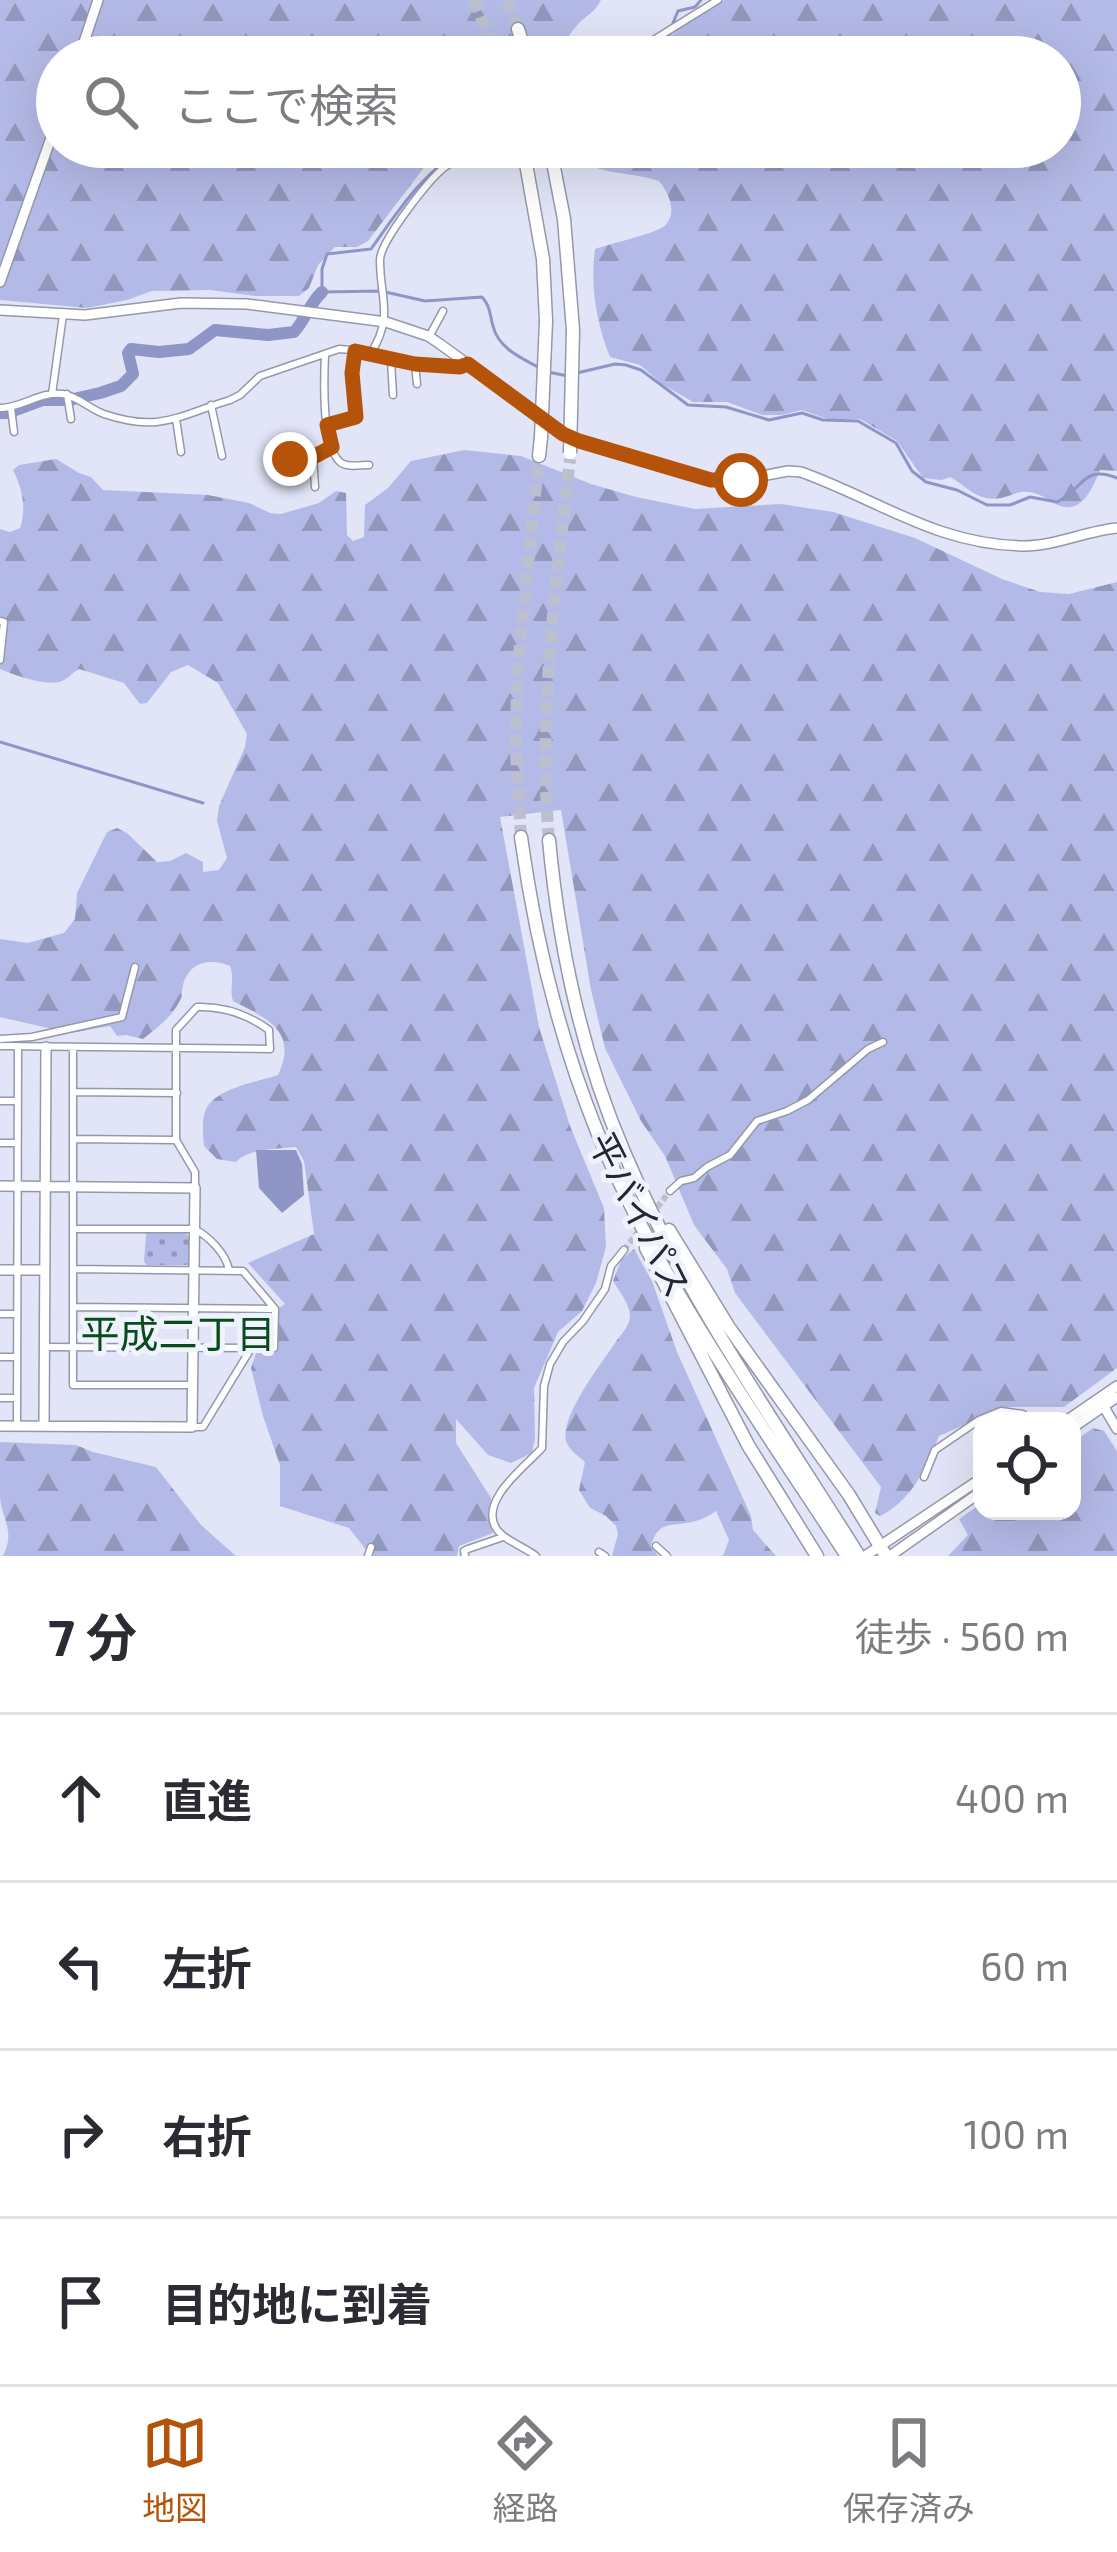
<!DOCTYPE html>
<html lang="ja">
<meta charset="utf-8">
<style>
body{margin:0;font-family:"Exo 2","Noto Sans JP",sans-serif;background:#f2f2f3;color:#2b2b33}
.controls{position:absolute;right:36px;bottom:36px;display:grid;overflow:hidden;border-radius:24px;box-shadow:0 12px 48px #0002}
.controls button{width:108px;height:108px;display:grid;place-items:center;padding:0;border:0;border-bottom:3px solid #e1e1e2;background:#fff;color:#2b2b33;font:60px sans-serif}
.stop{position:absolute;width:36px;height:36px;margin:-27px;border:9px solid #b45309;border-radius:50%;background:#fff}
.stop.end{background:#b45309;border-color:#fff;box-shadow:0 3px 12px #0008}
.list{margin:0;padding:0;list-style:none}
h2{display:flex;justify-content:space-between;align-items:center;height:156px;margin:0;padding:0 48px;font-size:51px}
h2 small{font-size:39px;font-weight:400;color:#7c7c81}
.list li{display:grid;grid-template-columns:78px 1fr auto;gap:36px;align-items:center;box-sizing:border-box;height:168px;padding:0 48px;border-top:3px solid #e1e1e2}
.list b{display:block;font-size:45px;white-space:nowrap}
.list em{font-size:39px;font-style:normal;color:#7c7c81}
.icon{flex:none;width:66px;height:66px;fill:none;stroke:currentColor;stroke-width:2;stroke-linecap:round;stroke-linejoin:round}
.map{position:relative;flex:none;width:1117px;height:1556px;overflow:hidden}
.search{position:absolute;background:#fff;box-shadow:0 12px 48px #0002;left:36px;right:36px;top:36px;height:132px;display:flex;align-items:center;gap:30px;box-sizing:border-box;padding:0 42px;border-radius:66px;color:#7c7c81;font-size:45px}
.sheet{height:828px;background:#fff}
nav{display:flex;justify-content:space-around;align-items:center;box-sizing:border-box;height:168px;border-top:3px solid #e1e1e2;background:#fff;font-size:33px;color:#7c7c81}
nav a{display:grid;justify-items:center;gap:6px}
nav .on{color:#b45309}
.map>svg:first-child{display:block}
</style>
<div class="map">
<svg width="1117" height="1556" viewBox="0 0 1117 1556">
<defs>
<pattern id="forest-firs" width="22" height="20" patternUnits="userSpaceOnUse" patternTransform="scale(3)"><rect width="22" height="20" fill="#b4bae7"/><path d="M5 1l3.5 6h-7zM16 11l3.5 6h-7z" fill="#9297bc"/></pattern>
<pattern id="park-dots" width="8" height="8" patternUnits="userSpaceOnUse" patternTransform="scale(3)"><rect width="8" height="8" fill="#b4bae7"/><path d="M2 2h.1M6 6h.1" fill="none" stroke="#9297bc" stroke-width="1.8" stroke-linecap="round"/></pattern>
</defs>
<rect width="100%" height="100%" fill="#e2e5f7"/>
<path fill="url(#forest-firs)" d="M0,0H601C595,12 588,14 579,23C569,34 563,47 552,57H57V147H447L435,153L368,241L357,247H335L318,265L309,288L299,296H255L210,290L152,291L127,300L87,308L0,300Z
M724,0H1117V471L1100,470C1092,490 1080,518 1054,503C1046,498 1038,493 1028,492C1017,491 1011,496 1001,498C977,502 968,487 950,477L942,480L923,478L897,441L860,419H827L802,410L782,415H762L727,402H693L662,384L640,365L610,357C596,322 590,285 595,249C609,244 653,234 663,227C679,215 669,193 659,181C630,170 588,178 570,147H1060V57H644L680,28Z
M464,450L521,456L591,484L636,497L695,509L781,504L833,512L915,538L1002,579L1040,592L1069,594L1117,582V1368L1064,1407H1005L939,1436C925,1468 914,1499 880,1516L875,1513L881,1487L735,1293L727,1269L694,1225L665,1156L641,1121L605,1048L591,990L561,810L500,817L539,1027L570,1126L604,1208L606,1247L596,1283L582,1311L558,1332L534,1388L535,1438L532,1453L511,1463L488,1455L456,1419V1443L491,1498L489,1522L493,1533L459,1546L457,1556H371L349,1528L280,1506V1465L263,1416L251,1368L269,1315L285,1304L248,1263L314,1234L304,1161L296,1147C276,1149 250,1148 236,1162L217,1159L204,1146C203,1134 201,1118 207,1107C220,1087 257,1082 278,1075C299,1031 266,1018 233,1001C229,989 235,979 230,966C210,958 190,961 183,985C180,999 185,991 178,1004C170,1019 155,1029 143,1039L126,1035L117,1036L110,1026L70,1033L0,1017V939L28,943L64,933L75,919L77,893L107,832L117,828L127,833L157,862L170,861L186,853L203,862V872L219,870L227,858L217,821L219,806L245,747L247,734L218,683L188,665L171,672L147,703L140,704L124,683L79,669C73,672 69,678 62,681C47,687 14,675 0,669V529L10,532L20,528C27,508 22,488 13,470L19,465L56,459L79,473L91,477L103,490L208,495L249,503L270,513L281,514L319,503L336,491L346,493L347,535L353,541L364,537L365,505L388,488L411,461Z
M634,1249L652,1281L677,1352L751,1516L753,1530L776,1556H723L729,1540L716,1511C708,1516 704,1519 695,1521C673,1528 659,1518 651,1546L658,1556H612L618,1534L616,1526L606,1516L590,1508L579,1490L585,1462C578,1456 569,1450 566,1441C560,1415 603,1362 617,1340C623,1332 630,1325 630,1315C629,1303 619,1291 613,1281L621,1260Z
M1093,1428L1104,1431L1117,1451V1556H948L968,1535L959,1519L982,1503V1511H1072V1443Z
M0,1442L76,1445L93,1452L156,1467L201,1525L236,1556H3C16,1530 1,1519 0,1496C0,1478 0,1460 0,1442Z"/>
<path fill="url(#park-dots)" d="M146,1233H186L189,1237L190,1262L187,1265H147L144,1262Z"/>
<path fill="#8f95c6" d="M256,1150H296L302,1164L304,1195L282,1213L259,1188Z"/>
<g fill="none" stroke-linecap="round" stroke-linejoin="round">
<path stroke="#8f95c6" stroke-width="3" d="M673,23L678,11L695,7L701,0
M642,57L666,41L670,33
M467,147C425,169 398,211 371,249L327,254L322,269V292L381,291L425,301L482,297C491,307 489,313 493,326C498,348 521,358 540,368
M548,372L568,376
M577,373L615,364L626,365L641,370L688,405L726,407L769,420L802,413L823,420L858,421L896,443L912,471L926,482L957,490L987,505H1010L1030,497L1057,502C1083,489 1084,464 1117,478
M0,742L203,803"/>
<path stroke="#8f95c6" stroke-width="12" d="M0,413H8L43,400H69L100,393L121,386L133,374L128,353L131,349L159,352L189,349L215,330L268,335L294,332C306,319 309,304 322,292"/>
<path stroke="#bcbfcf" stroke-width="6" stroke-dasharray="6 3" stroke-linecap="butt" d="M624,1250L670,1191"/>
<path stroke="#bcbfcf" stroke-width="12" stroke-dasharray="12 6" stroke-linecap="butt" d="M474,0L493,47
M507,0L518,29
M521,837L516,752L517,673L539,456
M549,840C538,712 556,586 570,459"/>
<defs>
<path id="minor" d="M626,57L718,0
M429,337L443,311
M371,353C394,316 380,299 380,260C380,242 429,179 445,167C457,157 474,153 489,147
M325,354C324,377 321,445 340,462C347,468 360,465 369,465
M391,361L393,395
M415,364L417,384
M52,394L63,315
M67,394L71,419
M211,405L222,456
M0,408C22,408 40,391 63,394C77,396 90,409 104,414C160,433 177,416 230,400L240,395L260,376L339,349L365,351L393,361L412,364L460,367L468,364
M11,408L14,432
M176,419L181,452
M327,425L356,417L352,373L355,351
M291,462V452L296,450L315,456
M315,487L313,457L332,447
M0,621L4,622L0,660
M0,1039L32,1037L122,1017L135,967
M0,1046L270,1049L269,1030C247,1014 224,1006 197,1007L176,1030V1140L195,1172V1188
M73,1048V1385H193
M73,1092L177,1093
M0,1101H18
M73,1139L176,1140
M0,1143H17
M670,1191L681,1181L694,1178L707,1167L730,1155L757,1121L787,1111L808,1100L868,1049L883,1042
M74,1229H194C209,1236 226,1254 229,1270
M74,1307L275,1309
M0,1314H16
M45,1347L274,1348L275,1309L243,1271L73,1269
M0,1357H16
M0,1398H16
M17,1426L18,1046
M192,1427H203L252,1347
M924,1477L935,1450L979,1420L1001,1411L1023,1414L1029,1421
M656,1546L667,1556
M599,1552L605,1556
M368,1556L371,1547
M465,1556L464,1551L468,1549L503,1537
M536,1556C525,1547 503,1540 496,1528C479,1500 526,1466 542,1448L544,1386L550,1364L563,1342L583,1321L605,1289L611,1266L624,1250"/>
<path id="tertiary" d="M79,57L98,0
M0,282L57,121
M0,310L85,315L181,303L247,304L386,322L428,336L440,344L564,434L579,441L711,480H741L788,471L801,472C879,500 937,545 1024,546C1055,546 1086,531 1117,528
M0,1186L195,1188L192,1427L0,1426
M0,1270H45
M1101,1402L1117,1429
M1066,1421L1117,1386
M44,1426L46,1047
M1072,1428L1117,1397
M865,1556L982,1478
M890,1556L982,1491"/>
<path id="trunk" d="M518,29L527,57
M493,47L496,57
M523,147L543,259L546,321
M550,147L564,219L573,330
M539,456L541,437
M521,837C535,938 558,1034 596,1129C658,1281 758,1419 847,1556
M549,840C559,947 581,1052 624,1152C685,1296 776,1423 859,1556
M669,1230L728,1326L849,1495L886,1556
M646,1248L748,1445L817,1556"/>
</defs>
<use href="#minor" stroke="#9598a9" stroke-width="9"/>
<use href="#tertiary" stroke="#9598a9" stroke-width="12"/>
<use href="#trunk" stroke="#9598a9" stroke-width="15"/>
<use href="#minor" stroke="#fff" stroke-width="6"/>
<use href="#tertiary" stroke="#fff" stroke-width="9"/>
<use href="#trunk" stroke="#fff" stroke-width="12"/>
<defs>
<path id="trunk-bridge" d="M541,437L546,321
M570,453L573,330"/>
</defs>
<use href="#trunk-bridge" stroke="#9598a9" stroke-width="15" stroke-linecap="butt"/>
<use href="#trunk-bridge" stroke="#fff" stroke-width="12"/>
</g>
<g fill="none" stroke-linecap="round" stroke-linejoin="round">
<path stroke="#b45309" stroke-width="15" d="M290,459L293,451L315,456L332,447L327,425L356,417L352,373L355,351L415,364L460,367L468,364L563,434L579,441L711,480H741"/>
</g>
<g text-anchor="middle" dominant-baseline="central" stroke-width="10" stroke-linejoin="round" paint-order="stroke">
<g font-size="36" fill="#26272e" stroke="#f0f2fe">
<text transform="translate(641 1214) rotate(63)">平バイパス</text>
</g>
<g font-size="39" fill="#0a4b1b" stroke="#f0f2fe">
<text x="178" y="1332">平成二丁目</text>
</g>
</g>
</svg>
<div class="controls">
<button><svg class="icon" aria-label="locate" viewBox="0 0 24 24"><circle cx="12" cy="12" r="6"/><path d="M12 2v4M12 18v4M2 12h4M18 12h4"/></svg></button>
</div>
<div class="stop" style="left:741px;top:480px"></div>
<div class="stop end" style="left:290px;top:459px"></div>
<div class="search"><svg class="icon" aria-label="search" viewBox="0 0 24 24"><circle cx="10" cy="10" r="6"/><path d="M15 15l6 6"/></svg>ここで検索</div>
</div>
<section class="sheet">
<h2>7 分<small>徒歩 · 560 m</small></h2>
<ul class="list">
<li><svg class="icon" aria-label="ahead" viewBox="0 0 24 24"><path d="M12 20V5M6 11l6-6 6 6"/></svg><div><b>直進</b></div><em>400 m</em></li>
<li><svg class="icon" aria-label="left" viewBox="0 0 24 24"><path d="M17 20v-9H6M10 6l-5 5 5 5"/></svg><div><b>左折</b></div><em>60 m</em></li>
<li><svg class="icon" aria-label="right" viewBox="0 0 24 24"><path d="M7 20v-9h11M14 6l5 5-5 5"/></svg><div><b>右折</b></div><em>100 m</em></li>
<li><svg class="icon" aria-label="arrive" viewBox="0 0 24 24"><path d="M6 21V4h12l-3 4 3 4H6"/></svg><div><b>目的地に到着</b></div></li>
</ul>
</section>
<nav>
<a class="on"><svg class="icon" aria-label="map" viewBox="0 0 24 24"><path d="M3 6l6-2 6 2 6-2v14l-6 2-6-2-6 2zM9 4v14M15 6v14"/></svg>地図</a>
<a><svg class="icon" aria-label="directions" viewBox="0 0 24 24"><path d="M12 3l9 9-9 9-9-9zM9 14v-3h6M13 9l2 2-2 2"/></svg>経路</a>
<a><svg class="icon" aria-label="saved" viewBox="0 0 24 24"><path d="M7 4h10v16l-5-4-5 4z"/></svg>保存済み</a>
</nav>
